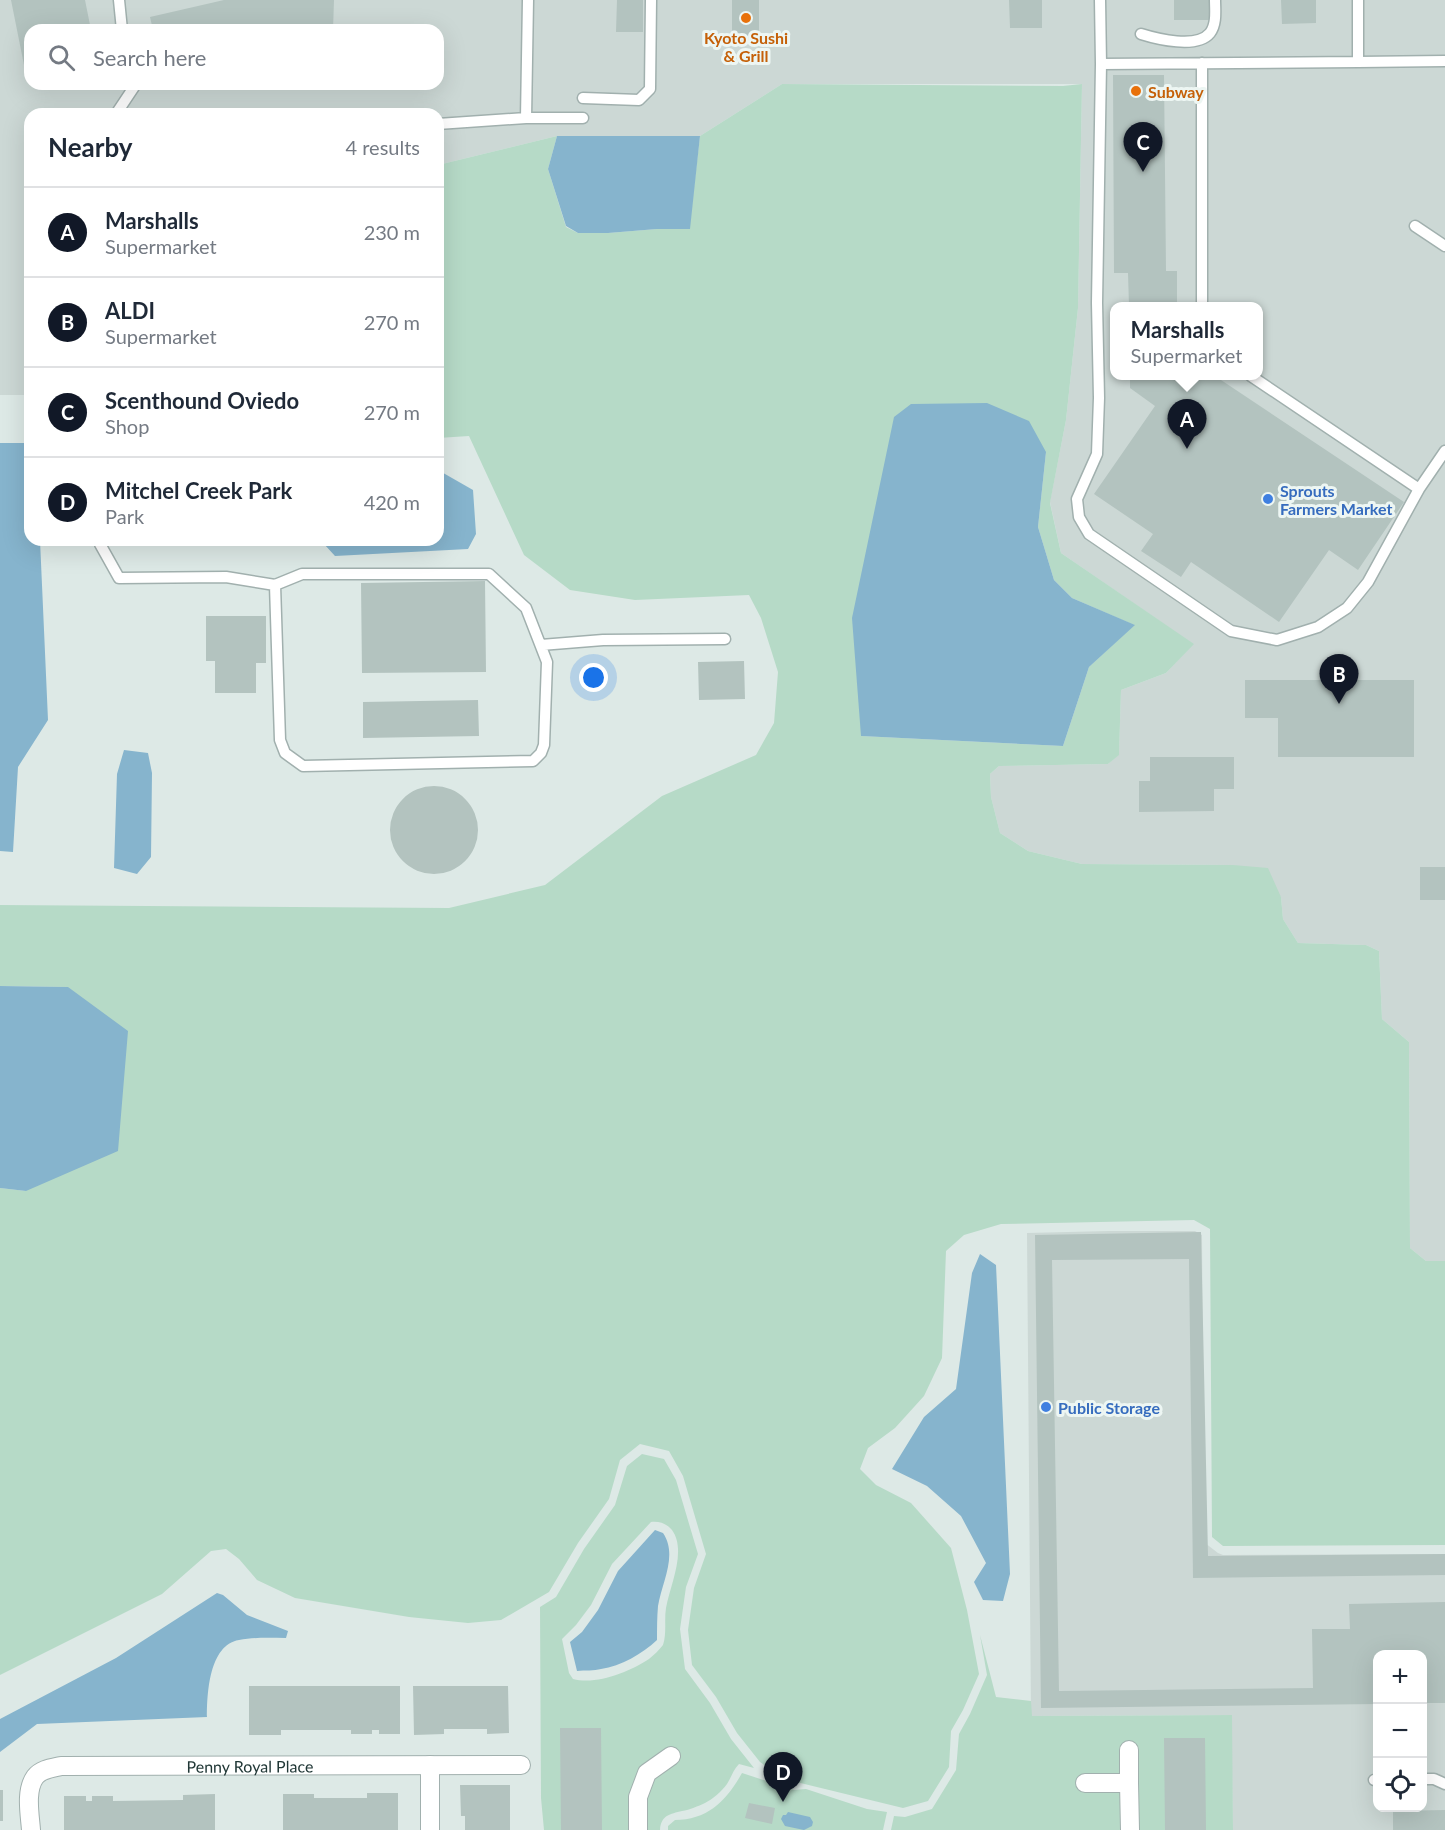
<!DOCTYPE html>
<meta charset="utf-8">
<style>
body{margin:0;font-family:Lato,sans-serif;background:#f6f6f7;color:#1f2937}
.controls{position:absolute;right:18px;bottom:18px;display:grid;overflow:hidden;border-radius:12px;box-shadow:0 6px 24px #0002}
.controls button{width:54px;height:54px;display:grid;place-items:center;padding:0;border:0;border-bottom:2px solid #e0e1e3;background:#fff;color:#1f2937;font:30px sans-serif}
.you{position:absolute;left:594px;top:678px;width:21px;height:21px;margin:-15px;border:4px solid #fff;border-radius:50%;background:#1a73e8;box-shadow:0 0 0 9px #1a73e833}
.badge{display:grid;place-items:center;width:39px;height:39px;border-radius:50%;background:#111827;color:#fff;font-size:20px;font-weight:700}
.pin{position:absolute;translate:-50% -50px;filter:drop-shadow(0 2px 3px #0008)}
.pin::after{content:'';position:absolute;top:32px;width:21px;height:18px;background:inherit;clip-path:polygon(0 0,100% 0,50% 100%)}
.popup{position:absolute;left:1110px;top:302px;width:153px;height:78px;box-sizing:border-box;display:grid;place-content:center;border-radius:12px;background:#fff;filter:drop-shadow(0 2px 4px #0005);font-size:20px;white-space:nowrap;color:#747a83}
.popup b{font-size:22px;color:#1f2937}
.popup::after{content:'';position:absolute;left:50%;top:100%;margin-left:-12px;border:12px solid transparent;border-top-color:#fff}
.list{margin:0;padding:0;list-style:none}
h2{display:flex;justify-content:space-between;align-items:center;height:78px;margin:0;padding:0 24px;font-size:26px}
h2 small{font-size:20px;font-weight:400;color:#747a83}
.list li{display:grid;grid-template-columns:39px 1fr auto;gap:18px;align-items:center;box-sizing:border-box;height:90px;padding:0 24px;border-top:2px solid #e0e1e3}
.list b{display:block;font-size:22px;white-space:nowrap}
.list p{margin:0;font-size:20px;white-space:nowrap;color:#747a83}
.list em{font-size:20px;font-style:normal;color:#747a83}
.icon{flex:none;width:33px;height:33px;fill:none;stroke:currentColor;stroke-width:2;stroke-linecap:round;stroke-linejoin:round}
.map{position:relative;flex:none;width:1445px;height:1830px;overflow:hidden}
.search{position:absolute;background:#fff;box-shadow:0 6px 24px #0002;left:24px;top:24px;width:420px;height:66px;display:flex;align-items:center;gap:15px;box-sizing:border-box;padding:0 21px;border-radius:18px;color:#747a83;font-size:22px}
.panel{position:absolute;background:#fff;box-shadow:0 6px 24px #0002;left:24px;top:108px;width:420px;height:438px;border-radius:18px}
.map>svg:first-child{display:block}
</style>
<div class="map">
<svg width="1445" height="1830" viewBox="0 0 1445 1830">
<rect width="100%" height="100%" fill="#dde9e6"/>
<path fill="#ccd8d5" fill-rule="evenodd" d="M0,0H1445V1261H1426L1410,1248L1409,1042L1382,1019L1379,951L1366,945L1298,943L1283,919L1281,897L1233,865L1082,864L1028,851L1000,833L991,797L990,774L999,766L1108,764L1119,754L1121,690L1166,673L1193,644L1061,553L1050,502L1066,420L1078,308L1082,84H782L700,136H557L438,165V114H30V395H0ZM30,30H438V84H30ZM1115,306H1259V376H1115Z
M1109,1231H1195L1202,1235L1204,1537L1205,1543L1218,1553L1223,1555L1445,1554V1830H1233L1231,1715L1031,1716L1027,1233ZM1378,1654H1422V1808H1378Z"/>
<path fill="#b6dac7" fill-rule="evenodd" d="M782,84L1063,86L1082,84L1078,308L1066,420L1050,503L1061,553L1194,644L1166,673L1121,690L1119,755L1108,764L999,766L990,774L991,797L1000,833L1028,851L1082,864L1233,865L1268,868L1281,897L1283,919L1298,943L1366,945L1379,951L1382,1019L1409,1042L1410,1248L1426,1261H1445V1545L1223,1546L1212,1537L1210,1229L1194,1220L1001,1224L964,1235L946,1251L942,1358L924,1396L895,1428L868,1448L860,1469L876,1485L911,1503L951,1548L967,1610L979,1674L963,1710L951,1731L949,1767L928,1801L903,1808L784,1779L760,1762L737,1733L716,1697L692,1665L688,1630L694,1588L706,1554L683,1476L669,1451L640,1444L620,1460L609,1499L578,1543L549,1592L501,1620L468,1623L409,1617L295,1598L257,1580L239,1559L226,1549L211,1551L162,1594L0,1675V1188L26,1191L68,987L0,986V905L449,908L545,885L662,796L756,755L774,723L778,672L761,618L749,595L635,600L570,590L524,555L469,436L438,438V165L557,136L548,169L566,227L578,233H608L657,229H689L700,136ZM1046,452L1038,527L1054,580L1072,598L1134,625L1089,667L1063,746L861,736Z
M642,1454L664,1459L676,1480L698,1554L686,1587L680,1629L685,1669L710,1703L731,1739L754,1768L739,1764C733,1770 731,1778 727,1784C721,1792 713,1799 705,1803C698,1806 690,1810 682,1811C670,1814 661,1815 660,1830H544L541,1798L540,1607L556,1597L584,1549L615,1505L627,1466ZM651,1522C660,1521 667,1524 672,1530C687,1551 670,1585 666,1608C664,1620 667,1633 663,1645C659,1650 654,1655 649,1659C629,1672 597,1685 573,1679L569,1673L562,1639L576,1625L591,1605L612,1564Z
M980,1635L996,1697L1031,1701L1032,1716L1232,1715L1233,1830H891L894,1816L905,1817L932,1809L956,1770L959,1734L970,1714L987,1675Z
M742,1773L794,1790L806,1789L867,1809L887,1812L883,1830H668V1826L675,1820C708,1820 727,1800 742,1773Z"/>
<path fill="#86b4cd" d="M557,136H700L690,229H657L608,233H578L566,226L548,169Z
M987,403L1029,421L1046,452L1038,527L1054,580L1072,598L1135,625L1089,667L1063,746L861,736L852,618L894,417L911,404Z
M0,443H30V540H40L48,720L18,767L13,852L0,851Z
M438,470L473,490L476,534L468,549L335,556L324,544L332,540H438Z
M124,750L148,753L152,773L151,857L137,874L114,868L117,774Z
M0,986L68,987L128,1031L118,1151L26,1191L0,1188Z
M980,1254L996,1265L1010,1574L1003,1601L983,1600L974,1582L986,1563L961,1516L927,1486L892,1469L924,1417L956,1389L972,1273Z
M655,1530L663,1533C678,1555 662,1582 658,1606C657,1617 657,1629 657,1640C642,1654 621,1666 601,1669C594,1671 585,1670 577,1671L570,1642L582,1632L598,1610L618,1571Z
M217,1593L223,1595L247,1615L288,1631L286,1638C271,1638 254,1637 239,1640C209,1645 207,1694 207,1717L37,1724L0,1752V1719L116,1658Z
M788,1812L810,1817L813,1822L812,1826L804,1830L785,1826L781,1819L783,1815H786Z"/>
<path fill="#b3c3bf" d="M11,0H85L91,30H30V68L25,70Z
M224,0H334L333,30H153L150,17Z
M617,0H643V32H616Z
M732,0H759V36H732Z
M1009,0H1042V28H1010Z
M1174,0H1210V20H1174Z
M1281,0H1316V23L1282,24Z
M1113,75H1164L1166,271H1177V306H1129L1128,273H1114Z
M1130,376H1215L1404,502L1358,570L1329,550L1279,622L1191,562L1181,577L1141,551L1153,534L1094,494L1155,406L1130,388Z
M485,581L486,672L362,673L361,583Z
M206,616H266V663H256V693H215V661H206Z
M744,661L745,699L699,700L698,662Z
M1245,680H1414V757H1278V718H1245Z
M478,700L479,736L363,738V702Z
M1150,757H1234V789H1214V811L1139,812V781H1150Z
M390 830a44 44 0 1 1 88 0a44 44 0 1 1-88 0Z
M1420,867H1445V900H1420Z
M1201,1232L1208,1556L1445,1554V1575L1193,1578L1189,1259L1052,1260L1059,1691L1313,1688L1312,1629H1350L1349,1604L1445,1602V1703H1422V1654H1378V1704L1041,1708L1035,1235Z
M249,1686H400V1734H379V1730H372V1734H351V1730H281V1735H249Z
M413,1686H508L509,1733L487,1734V1729H444V1734L414,1735Z
M560,1728H601L602,1830H561Z
M1164,1738H1205L1206,1830H1165Z
M460,1785H510V1830H465V1816H461Z
M0,1790H3V1821H0Z
M367,1793H398V1830H283V1794H314V1798H367Z
M215,1794V1830H64V1796H86V1801H92V1796H113V1801L183,1800V1795Z
M749,1803L775,1808L772,1824L745,1818Z
M1445,1810V1830H1393V1811Z"/>
<g fill="none" stroke-linecap="round" stroke-linejoin="round">
<defs>
<path id="service" d="M119,0L122,30
M1100,0L1101,64L1358,62
M1358,0V62L1445,61
M1141,34C1157,39 1197,49 1210,33C1217,24 1215,10 1215,0
M1101,64L1097,303L1099,398L1097,454L1077,499L1079,517L1089,534L1231,631L1277,640L1318,627L1347,608L1368,582L1419,489
M583,98L639,100L650,89L651,0
M116,114L136,84
M526,118H583
M438,124L526,118L528,0
M1415,226L1445,246
M1202,306V63
M1251,376L1419,489L1445,451
M99,540L100,544L119,578L226,577L275,585L302,574H489L526,608L547,662L544,745L541,753L533,761L303,766L285,753L280,740L275,585
M541,645L603,640L725,639
M1422,1779H1434L1445,1784
M1374,1780H1378"/>
<g id="minor">
<path d="M1129,1750V1783"/>
<path d="M430,1765V1830"/>
<path d="M1085,1783H1129L1130,1830"/>
<path id="s1" d="M31,1830C30,1815 25,1791 35,1777C41,1769 52,1768 61,1766L521,1765"/>
<path d="M638,1830V1797L647,1773L671,1756"/>
</g>
</defs>
<use href="#service" stroke="#a1b0ae" stroke-width="13"/>
<use href="#minor" stroke="#a1b0ae" stroke-width="20"/>
<use href="#service" stroke="#fff" stroke-width="10"/>
<use href="#minor" stroke="#fff" stroke-width="18"/>
</g>
<g fill="#e8710a" stroke="#edf6f3" stroke-width="2">
<circle cx="746" cy="18" r="6"/>
<circle cx="1136" cy="91" r="6"/>
</g>
<g fill="#3f7fe0" stroke="#edf6f3" stroke-width="2">
<circle cx="1268" cy="499" r="6"/>
<circle cx="1046" cy="1407" r="6"/>
</g>
<g text-anchor="middle" dominant-baseline="central" stroke-width="6" stroke-linejoin="round" paint-order="stroke">
<g font-size="16" font-weight="bold" fill="#c56008" stroke="#edf6f3">
<text x="746" y="37">Kyoto Sushi<tspan x="746" dy="18">&amp; Grill</tspan></text>
<text x="1148" y="91" text-anchor="start">Subway</text>
</g>
<g font-size="16" font-weight="bold" fill="#366cbe" stroke="#edf6f3" text-anchor="start">
<text x="1280" y="490">Sprouts<tspan x="1280" dy="18">Farmers Market</tspan></text>
<text x="1058" y="1407">Public Storage</text>
</g>
<g font-size="16" fill="#203736" stroke="#edf6f3">
<text stroke="none"><textPath href="#s1" startOffset="272">Penny Royal Place</textPath></text>
</g>
</g>
</svg>
<div class="controls">
<button>+</button>
<button>−</button>
<button><svg class="icon" aria-label="locate" viewBox="0 0 24 24"><circle cx="12" cy="12" r="6"/><path d="M12 2v4M12 18v4M2 12h4M18 12h4"/></svg></button>
</div>
<div class="you"></div>
<div class="pin badge" style="left:1187px;top:449px">A</div>
<div class="popup"><b>Marshalls</b>Supermarket</div>
<div class="pin badge" style="left:1339px;top:704px">B</div>
<div class="pin badge" style="left:1143px;top:172px">C</div>
<div class="pin badge" style="left:783px;top:1802px">D</div>
<div class="search"><svg class="icon" aria-label="search" viewBox="0 0 24 24"><circle cx="10" cy="10" r="6"/><path d="M15 15l6 6"/></svg>Search here</div>
<section class="panel">
<h2>Nearby<small>4 results</small></h2>
<ul class="list">
<li><span class="badge">A</span><div><b>Marshalls</b><p>Supermarket</p></div><em>230 m</em></li>
<li><span class="badge">B</span><div><b>ALDI</b><p>Supermarket</p></div><em>270 m</em></li>
<li><span class="badge">C</span><div><b>Scenthound Oviedo</b><p>Shop</p></div><em>270 m</em></li>
<li><span class="badge">D</span><div><b>Mitchel Creek Park</b><p>Park</p></div><em>420 m</em></li>
</ul>
</section>
</div>
